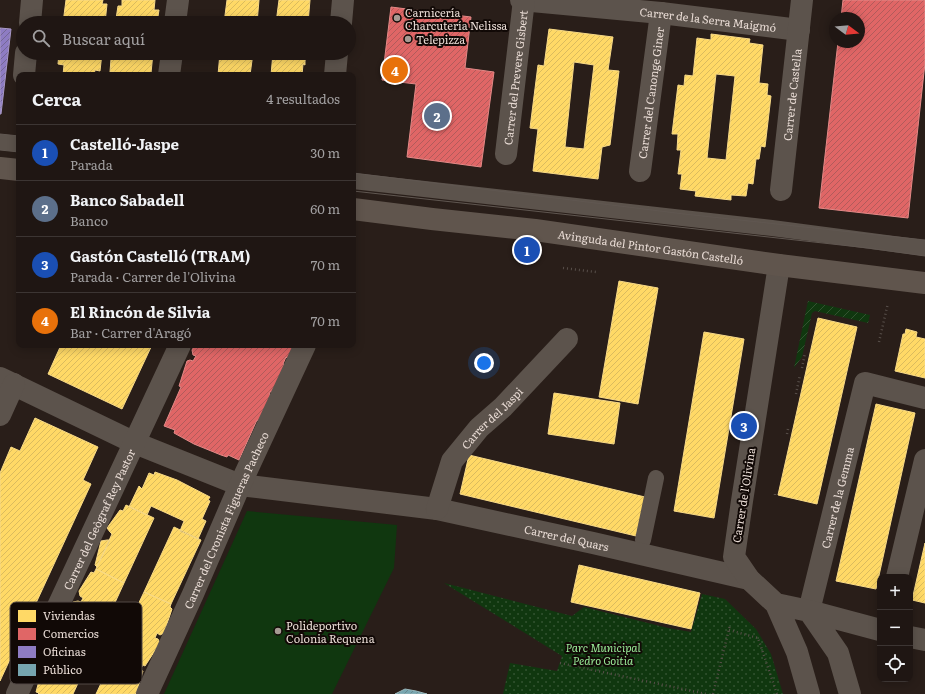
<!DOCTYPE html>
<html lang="es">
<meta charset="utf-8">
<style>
body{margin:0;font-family:Literata,serif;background:#271f1c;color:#f1f3f6}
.controls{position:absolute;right:12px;bottom:12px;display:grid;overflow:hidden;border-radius:8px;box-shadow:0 2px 10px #0003}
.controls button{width:36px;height:36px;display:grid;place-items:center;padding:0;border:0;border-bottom:1px solid #3c3533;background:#1f1613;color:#f1f3f6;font:20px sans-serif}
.compass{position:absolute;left:829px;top:12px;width:36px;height:36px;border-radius:50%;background:#1f1613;box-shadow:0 2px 10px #0003;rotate:106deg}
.you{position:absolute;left:484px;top:363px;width:14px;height:14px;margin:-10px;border:3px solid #fff;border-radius:50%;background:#1a73e8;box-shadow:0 0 0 6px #1a73e833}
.badge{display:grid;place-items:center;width:26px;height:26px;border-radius:50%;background:#a69a93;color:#fff;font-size:13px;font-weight:700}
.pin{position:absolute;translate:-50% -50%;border:2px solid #fff;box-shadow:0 1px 4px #0006}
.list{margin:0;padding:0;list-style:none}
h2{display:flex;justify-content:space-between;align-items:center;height:52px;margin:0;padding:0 16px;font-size:17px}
h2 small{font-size:13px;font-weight:400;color:#a19fa0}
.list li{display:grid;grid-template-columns:26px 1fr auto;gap:12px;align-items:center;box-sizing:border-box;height:56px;padding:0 16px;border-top:1px solid #3c3533}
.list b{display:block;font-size:15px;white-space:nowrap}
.list p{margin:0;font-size:13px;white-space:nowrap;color:#a19fa0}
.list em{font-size:13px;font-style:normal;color:#a19fa0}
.icon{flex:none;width:22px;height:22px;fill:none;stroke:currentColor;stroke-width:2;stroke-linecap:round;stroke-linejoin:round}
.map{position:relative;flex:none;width:925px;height:694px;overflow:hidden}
.search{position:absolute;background:#1f1613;box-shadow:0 2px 10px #0003;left:16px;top:16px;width:340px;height:44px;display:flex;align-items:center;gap:10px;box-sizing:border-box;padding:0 14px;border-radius:22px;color:#a19fa0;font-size:15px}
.panel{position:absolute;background:#1f1613;box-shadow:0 2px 10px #0003;left:16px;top:72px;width:340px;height:276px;border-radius:8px}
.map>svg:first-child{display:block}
</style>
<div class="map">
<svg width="925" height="694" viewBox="0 0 925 694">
<defs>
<pattern id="park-dots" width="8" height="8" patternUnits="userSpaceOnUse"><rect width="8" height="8" fill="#10370f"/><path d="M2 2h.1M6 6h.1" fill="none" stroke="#335331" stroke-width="1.8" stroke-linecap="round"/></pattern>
<pattern id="garden-furrows" width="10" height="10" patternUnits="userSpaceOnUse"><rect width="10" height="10" fill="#10370f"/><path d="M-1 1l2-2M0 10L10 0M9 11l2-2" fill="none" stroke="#335331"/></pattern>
<pattern id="homes-hatch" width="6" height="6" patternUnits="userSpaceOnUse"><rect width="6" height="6" fill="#ffd966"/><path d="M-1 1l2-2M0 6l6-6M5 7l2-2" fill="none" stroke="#dabb5e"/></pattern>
<pattern id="shops-hatch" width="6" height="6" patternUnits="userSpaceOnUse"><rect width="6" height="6" fill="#e06666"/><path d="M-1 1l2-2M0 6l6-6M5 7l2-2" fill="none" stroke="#b25b5b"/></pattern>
<pattern id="offices-hatch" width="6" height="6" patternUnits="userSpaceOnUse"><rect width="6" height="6" fill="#8e7cc3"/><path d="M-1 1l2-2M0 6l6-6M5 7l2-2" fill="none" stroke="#756895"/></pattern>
<pattern id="public-hatch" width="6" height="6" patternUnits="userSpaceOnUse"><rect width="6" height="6" fill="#76a5af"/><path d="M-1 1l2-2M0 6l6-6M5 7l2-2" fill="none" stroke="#68878e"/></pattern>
</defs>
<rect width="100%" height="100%" fill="#291e19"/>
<path fill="url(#park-dots)" d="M444,583L483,593L572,616L584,607L668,628L691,632L702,594L725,599L756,629L771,654L783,694H503L510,663L557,671L562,656Z"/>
<path fill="url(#garden-furrows)" d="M808,301L870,315L868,323L815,311L812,313L802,357L794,368Z"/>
<path fill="#10370f" d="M247,511L397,525L394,568L332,694H164Z"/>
<path fill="url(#homes-hatch)" stroke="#f8da87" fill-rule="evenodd" d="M66,0H103L102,4H107L105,23H63Z
M122,0H155L154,10H159L157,23H120V19H116L118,6H122Z
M227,0H259L257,23H224Z
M279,0H310L308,23H276Z
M549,29L613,37L608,70L619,71L610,145L602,147L598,179L533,171L538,129L530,128L538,65L544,66ZM574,62L594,65L584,149L565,147Z
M711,34L750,39L749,43L763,45L759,83L768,84L767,95L771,96L765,147L761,146L759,159H756L753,184L748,183L746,196L731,195V200L695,196L696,191L680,189L682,174H678L681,150H677L678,134H672L678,85L684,86L685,75L693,76L697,38L711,40ZM716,74L735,76L726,160L707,158Z
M59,53H102L100,71L95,70L94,75H63L64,65L58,64Z
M117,53H153L151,73H147L146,75H114L115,72H110L111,59H116Z
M220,53H253L250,75H218Z
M273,53H304V55L306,56L305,61V65L303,64L302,75H271Z
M619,281L658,288L638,404L599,397Z
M818,318L857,327L817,504L778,495Z
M906,329L917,332L916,337L925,339V378L895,371L903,334H905Z
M704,332L744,339L714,518L674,511Z
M61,345H152L122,409L48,374Z
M554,393L620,403L614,444L548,434Z
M876,404L915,413L876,589L836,581Z
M35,418L98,447L83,480L91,484L0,681V473L11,447L20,451Z
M469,455L645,497L636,536L460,494Z
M155,472L177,480L210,497L208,500L210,501L202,519L206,521L198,539L180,531L184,521L151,506L147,515L129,507L139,486L142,489L149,473L154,475Z
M126,505L154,518L124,583L96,569L112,534L110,532L107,528L120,510L123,511Z
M174,527L201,540L171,604L144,592Z
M107,540H110L97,567L95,565L101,541Z
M925,543V603L912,600Z
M579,565L700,593L691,629L571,602Z
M96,569L124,583L96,644L67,631L68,630L65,628L73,602L78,601L81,602L83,598L80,596L79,591L91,572L94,573Z
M144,592L171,604L170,607L172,609L164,633L160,635L157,633L155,638L158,639L160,643L145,666L143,665L140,670L143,671L136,694H96Z
M67,631L96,644L73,694H38L39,693L36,692L43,666L48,665L51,666L54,661L50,659L48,656L63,635L65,636Z"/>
<path fill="url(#shops-hatch)" stroke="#e38987" d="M843,0H925V63L908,218L819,208L838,42H859V18H841Z
M391,7L471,17L465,68L494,72L481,167L407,157L416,84L382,80Z
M195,345H297L288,359L286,357L283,364L285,365L273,392L271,391L269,394L272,395L259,421L257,420L239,460L228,455L227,457L221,455L194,444L174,433L175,430L164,426L181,387L179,386L187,361L190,360L193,361L196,356L193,355L192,350Z"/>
<path fill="url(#offices-hatch)" stroke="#a999c8" d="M0,28L11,29L1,114H0Z"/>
<path fill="url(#public-hatch)" stroke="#98b6ba" d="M405,689L416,691L427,694H395Z"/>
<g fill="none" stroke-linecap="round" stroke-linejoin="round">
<path stroke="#584f4a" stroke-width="2.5" stroke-dasharray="1 3" stroke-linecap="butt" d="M563,268L596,272
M879,342L888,303
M802,368L805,353
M796,394L800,375
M787,434L788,429
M775,495V492
M729,630L758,638L777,694
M560,663L706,694
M713,694L730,625"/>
<path stroke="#5c534c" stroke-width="16" d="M0,142L19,144
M353,181L772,228L925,248
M643,540L656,478"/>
<g stroke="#5c534c" stroke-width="22">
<path id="s1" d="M521,0L661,13L799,30"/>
<path d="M30,23L32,0"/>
<path d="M175,23L178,0"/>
<path d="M24,75L26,53"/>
<path d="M169,75L172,53"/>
<path id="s2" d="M506,154L524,0"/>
<path id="s3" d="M640,171L661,13"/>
<path id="s4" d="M781,190L802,0"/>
<path id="s5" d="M0,378L135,443L240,485L437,509L593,543L749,579"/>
<path d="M0,415L14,384"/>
<path id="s6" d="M437,509L452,461L479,428L503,407L567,339"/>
<path d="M897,577L925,460"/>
<path id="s7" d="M809,611L865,383L925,398"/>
<path id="s8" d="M17,694L180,345"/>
<path id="s9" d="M147,694L193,594L240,485L305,345"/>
</g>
<path stroke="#5c534c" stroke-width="22" d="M341,23L343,0
M335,75L337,53
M779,265L742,501L734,557L749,579L776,604L809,611L880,630
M776,604L797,652L809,694
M809,611L838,653L850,694
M910,637L925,640"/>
<g stroke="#60554d" stroke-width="22">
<path d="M0,168L19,170"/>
<path id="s10" d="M353,209L432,219L535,230L779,265L925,283"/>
</g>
<path stroke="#605751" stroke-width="1" d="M0,134L19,136
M0,150L19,152
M353,173L684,214L925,240
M353,191L868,248L925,256"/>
</g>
<g fill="#a69a93" stroke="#110906" stroke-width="1.5">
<circle cx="397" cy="18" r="4"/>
<circle cx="408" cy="39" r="4"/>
<circle cx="278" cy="631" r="4"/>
</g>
<g text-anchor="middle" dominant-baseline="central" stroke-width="4" stroke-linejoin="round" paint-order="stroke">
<g font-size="11" fill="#e9dcd5" stroke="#110906" text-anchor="start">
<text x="405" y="12">Carnicería<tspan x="405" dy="13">Charcutería Nelissa</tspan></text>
<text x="416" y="39">Telepizza</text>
<text x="286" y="625">Polideportivo<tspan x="286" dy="13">Colonia Requena</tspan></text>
</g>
<g font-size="11" fill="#e9dcd5" stroke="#110906">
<text stroke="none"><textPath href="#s1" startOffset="188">Carrer de la Serra Maigmó</textPath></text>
<text stroke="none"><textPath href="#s2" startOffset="77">Carrer del Prevere Gisbert</textPath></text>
<text stroke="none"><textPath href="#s3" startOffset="79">Carrer del Canonge Giner</textPath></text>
<text stroke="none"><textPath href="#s4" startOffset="96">Carrer de Castella</textPath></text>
<text stroke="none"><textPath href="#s10" startOffset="300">Avinguda del Pintor Gastón Castelló</textPath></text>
<text stroke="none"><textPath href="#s6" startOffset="109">Carrer del Jaspi</textPath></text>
<text transform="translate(743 495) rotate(-81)">Carrer de l'Olivina</text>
<text stroke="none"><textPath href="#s7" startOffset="117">Carrer de la Gemma</textPath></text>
<text stroke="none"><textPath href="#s8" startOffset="193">Carrer del Geògraf Rey Pastor</textPath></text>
<text stroke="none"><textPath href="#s9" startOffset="191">Carrer del Cronista Figueras Pacheco</textPath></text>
<text stroke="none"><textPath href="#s5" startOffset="594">Carrer del Quars</textPath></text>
</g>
<g font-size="11" font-style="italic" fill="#9aeb98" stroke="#110906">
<text x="603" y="647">Parc Municipal<tspan x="603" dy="13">Pedro Goitia</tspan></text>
</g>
</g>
<rect x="10" y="602" width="132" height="82" rx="6" fill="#110906" stroke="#524844" stroke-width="1"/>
<rect x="18" y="610" width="18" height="12" fill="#ffd966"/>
<rect x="18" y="628" width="18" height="12" fill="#e06666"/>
<rect x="18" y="646" width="18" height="12" fill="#8e7cc3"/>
<rect x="18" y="664" width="18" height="12" fill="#76a5af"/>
<g font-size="11" fill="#e9dcd5">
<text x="43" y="620">Viviendas</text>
<text x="43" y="638">Comercios</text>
<text x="43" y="656">Oficinas</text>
<text x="43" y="674">Público</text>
</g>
</svg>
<div class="controls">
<button>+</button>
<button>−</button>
<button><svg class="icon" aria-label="locate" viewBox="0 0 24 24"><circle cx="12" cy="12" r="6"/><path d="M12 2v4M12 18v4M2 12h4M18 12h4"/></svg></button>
</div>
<svg class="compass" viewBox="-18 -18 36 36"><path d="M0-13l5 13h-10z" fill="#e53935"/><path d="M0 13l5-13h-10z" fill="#a19fa0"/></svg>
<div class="you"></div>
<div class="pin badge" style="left:527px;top:250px;background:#1a4fb4">1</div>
<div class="pin badge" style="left:437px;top:116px;background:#5c6f8a">2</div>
<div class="pin badge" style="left:744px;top:426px;background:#1a4fb4">3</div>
<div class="pin badge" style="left:395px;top:70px;background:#e8710a">4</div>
<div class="search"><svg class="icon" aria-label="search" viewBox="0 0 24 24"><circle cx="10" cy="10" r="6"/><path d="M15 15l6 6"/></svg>Buscar aquí</div>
<section class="panel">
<h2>Cerca<small>4 resultados</small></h2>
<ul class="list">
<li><span class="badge" style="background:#1a4fb4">1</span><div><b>Castelló-Jaspe</b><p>Parada</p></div><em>30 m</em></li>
<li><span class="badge" style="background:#5c6f8a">2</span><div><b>Banco Sabadell</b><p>Banco</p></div><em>60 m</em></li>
<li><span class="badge" style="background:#1a4fb4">3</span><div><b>Gastón Castelló (TRAM)</b><p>Parada · Carrer de l'Olivina</p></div><em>70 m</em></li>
<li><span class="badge" style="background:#e8710a">4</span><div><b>El Rincón de Silvia</b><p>Bar · Carrer d'Aragó</p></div><em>70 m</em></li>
</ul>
</section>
</div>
